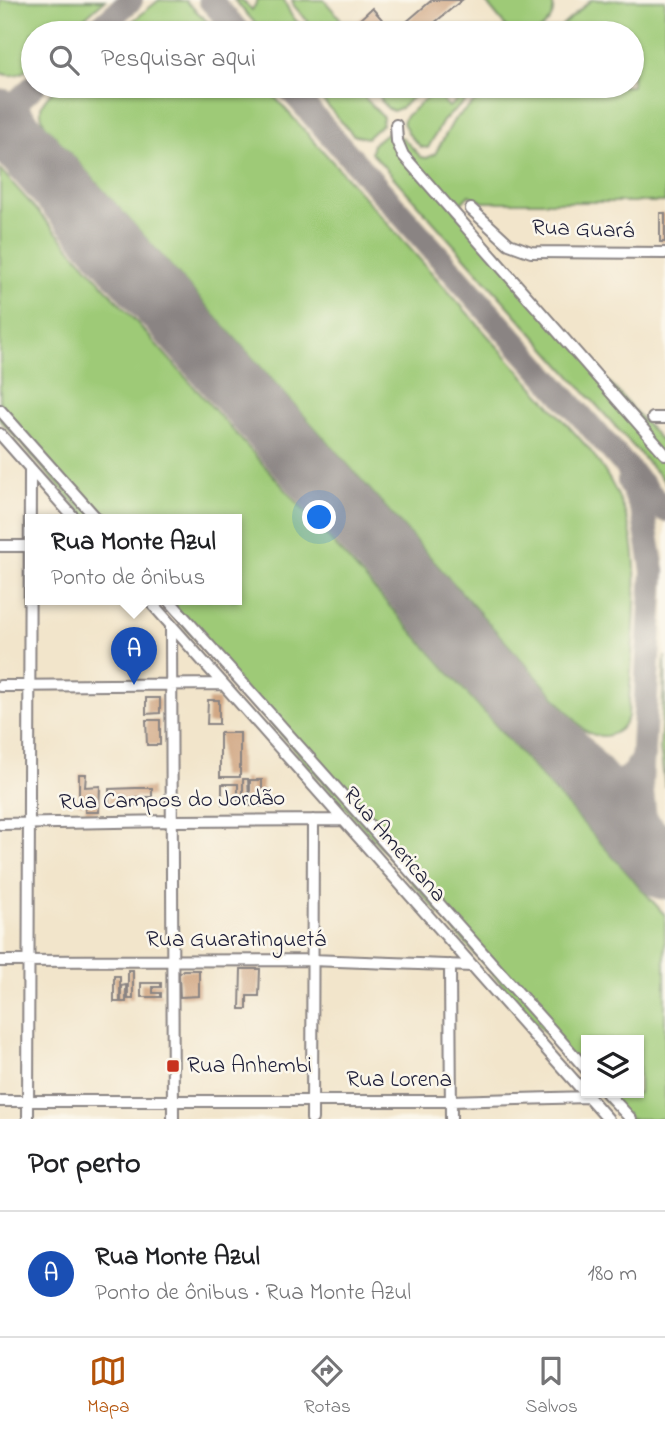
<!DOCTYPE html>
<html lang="pt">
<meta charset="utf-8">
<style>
body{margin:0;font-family:"Indie Flower",sans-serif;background:#f6f6f6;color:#202124}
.controls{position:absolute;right:21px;bottom:21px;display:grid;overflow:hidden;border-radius:0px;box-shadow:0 2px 5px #0004}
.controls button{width:63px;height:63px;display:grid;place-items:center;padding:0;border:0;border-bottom:2px solid #e0e0e0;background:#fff;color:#202124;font:35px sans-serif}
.you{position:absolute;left:320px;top:518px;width:24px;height:24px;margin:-18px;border:5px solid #fff;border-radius:50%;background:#1a73e8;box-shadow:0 0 0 10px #1a73e833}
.badge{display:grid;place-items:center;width:46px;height:46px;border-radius:50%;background:#b45309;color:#fff;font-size:23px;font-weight:700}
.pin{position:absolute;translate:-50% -58px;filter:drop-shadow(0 2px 4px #0008)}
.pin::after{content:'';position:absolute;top:37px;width:24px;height:21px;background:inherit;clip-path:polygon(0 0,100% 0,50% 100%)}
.popup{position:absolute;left:25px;top:514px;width:217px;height:91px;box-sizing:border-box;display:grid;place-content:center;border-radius:0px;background:#fff;filter:drop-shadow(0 2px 5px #0005);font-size:23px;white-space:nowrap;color:#757577}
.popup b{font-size:26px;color:#202124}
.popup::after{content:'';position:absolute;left:50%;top:100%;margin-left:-14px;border:14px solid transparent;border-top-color:#fff}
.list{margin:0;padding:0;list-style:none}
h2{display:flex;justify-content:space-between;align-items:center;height:91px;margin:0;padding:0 28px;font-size:30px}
h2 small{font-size:23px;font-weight:400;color:#757577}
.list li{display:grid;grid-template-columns:46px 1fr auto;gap:21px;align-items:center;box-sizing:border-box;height:126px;padding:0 28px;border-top:2px solid #e0e0e0}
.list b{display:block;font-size:26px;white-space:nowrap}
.list p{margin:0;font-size:23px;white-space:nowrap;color:#757577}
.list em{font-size:23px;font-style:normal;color:#757577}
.icon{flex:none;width:38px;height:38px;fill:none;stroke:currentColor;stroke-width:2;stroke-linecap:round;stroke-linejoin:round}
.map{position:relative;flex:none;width:665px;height:1119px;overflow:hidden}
.search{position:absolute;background:#fff;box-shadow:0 2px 5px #0004;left:21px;right:21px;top:21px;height:77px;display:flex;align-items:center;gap:18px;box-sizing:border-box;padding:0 24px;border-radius:38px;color:#757577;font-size:26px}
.sheet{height:217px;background:#fff}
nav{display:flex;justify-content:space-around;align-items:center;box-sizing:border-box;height:98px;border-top:2px solid #e0e0e0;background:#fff;font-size:19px;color:#757577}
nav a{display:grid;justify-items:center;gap:4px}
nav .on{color:#b45309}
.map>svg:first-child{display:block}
</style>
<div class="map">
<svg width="665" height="1119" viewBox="0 0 665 1119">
<rect width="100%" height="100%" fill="#fbf7ec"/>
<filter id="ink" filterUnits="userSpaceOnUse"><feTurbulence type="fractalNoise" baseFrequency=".0143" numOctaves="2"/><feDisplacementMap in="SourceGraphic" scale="14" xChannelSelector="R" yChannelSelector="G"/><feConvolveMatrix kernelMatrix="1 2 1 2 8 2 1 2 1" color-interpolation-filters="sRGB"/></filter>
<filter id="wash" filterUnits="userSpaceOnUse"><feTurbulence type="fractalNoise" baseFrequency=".00686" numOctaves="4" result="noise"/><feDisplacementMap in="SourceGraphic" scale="28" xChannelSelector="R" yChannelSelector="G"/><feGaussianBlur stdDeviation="1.57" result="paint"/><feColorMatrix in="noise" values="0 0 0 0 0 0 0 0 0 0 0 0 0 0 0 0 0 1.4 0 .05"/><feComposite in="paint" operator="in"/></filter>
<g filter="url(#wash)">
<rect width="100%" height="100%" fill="#f2e5cb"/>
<path fill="#9eca77" stroke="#607659" stroke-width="2" d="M0,0H105L67,33H33V64C23,74 14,78 0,73Z
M159,0L186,1L219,33H118Z
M234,0H242L252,10L258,0H284L291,15L307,33H264Z
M292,0H324L340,18L342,28L349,32L318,33L294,6Z
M484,0H552C557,16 548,23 537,33H511Z
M591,0H665V202H483L469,195L455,210L665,445V482L371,152L373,144L388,132L403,138L421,157L427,158L435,154L454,120L493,86H632V33H554Z
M58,86H265L590,450C636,511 638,552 634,626C632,657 630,687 628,717C620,737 601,741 584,730L45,125C35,106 44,99 58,86Z
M310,86H354L383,117L382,124L367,138L353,135Z
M383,86H425L401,108L393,111C384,107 379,100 380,90Z
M473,86H482L443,121L428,148L421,147L410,136L403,123L405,117L429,96L439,97L449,107Z
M0,169L665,915V1119H622L599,1093H639V1040H586V1079L160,599H237V519H88L0,420Z
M665,656V787L660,749Z"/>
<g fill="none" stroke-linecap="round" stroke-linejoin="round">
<path stroke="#8a8483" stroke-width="24" d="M210,0L240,33
M93,33L131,0
M287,86L665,510
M14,136C4,110 16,102 34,86
M629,481L643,512L653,571L641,784L646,827L658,861
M585,778C611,791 632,783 643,756"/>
<path stroke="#8a8483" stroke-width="61" d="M0,119L665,869"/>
</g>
<g id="blocks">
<path fill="#d1a885" d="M432,0H462L422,33H414L405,23Z
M372,8L394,33H358L364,28L358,21Z
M660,213H665V242H660Z
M146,698H160V713L146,714Z
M208,700H219V724H207Z
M146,720H160V745H147Z
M220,733H240V777H220Z
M79,774H86L85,787L100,786L99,812H85L86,804H79Z
M243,779H248L249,802H243Z
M250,780H262V806H250Z
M222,784H238V804H222Z
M136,788H152V797H135V805H109V789Z
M241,969H260L259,996H247V1009H240Z
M128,970H133V999H128Z
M183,970H199V996L180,997L179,974Z
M114,976H120V1002H114Z
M141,983H161V987H153V993H161V997H141Z
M126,985V1002H121V986Z"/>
</g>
</g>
<g filter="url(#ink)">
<use href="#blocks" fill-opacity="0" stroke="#8a8483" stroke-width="2"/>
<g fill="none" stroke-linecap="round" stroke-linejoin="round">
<defs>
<path id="minor" d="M396,125L397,141L403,155L665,454
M471,209L509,244L531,252L665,253
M0,410L97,519
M653,418H665
M0,434L75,519
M0,546H31
M148,599L608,1119
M168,599L586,1069
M171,626L173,1119
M0,686L223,684
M0,824L172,821L344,820
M0,961L311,960L472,966
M450,965L451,1119
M607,1093L631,1119
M0,1101H451L588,1097
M28,1119L30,469
M312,1119L313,820"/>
</defs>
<use href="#minor" stroke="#8a8483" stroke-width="14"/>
<use href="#minor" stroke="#fff" stroke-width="10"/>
</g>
</g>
<rect fill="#c8321e" stroke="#fbf7ec" stroke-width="2.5" x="166" y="1059" width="14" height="14" rx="3.5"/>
<g text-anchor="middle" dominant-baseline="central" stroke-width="5" stroke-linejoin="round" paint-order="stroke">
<g font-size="23" fill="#22223b" stroke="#fbf7ec">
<text transform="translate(583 230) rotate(2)">Rua Guará</text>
<text transform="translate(172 801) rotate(-1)">Rua Campos do Jordão</text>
<text transform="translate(394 845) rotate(49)">Rua Americana</text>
<text x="236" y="940">Rua Guaratinguetá</text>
<text x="399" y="1080">Rua Lorena</text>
</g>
<g font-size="23" fill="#22223b" stroke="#fbf7ec" text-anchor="start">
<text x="187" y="1066">Rua Anhembi</text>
</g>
</g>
</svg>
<div class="controls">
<button><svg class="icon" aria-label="layers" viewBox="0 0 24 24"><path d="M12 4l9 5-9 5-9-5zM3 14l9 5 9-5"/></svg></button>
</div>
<div class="you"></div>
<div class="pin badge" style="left:134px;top:685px;background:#1a4fb4">A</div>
<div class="popup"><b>Rua Monte Azul</b>Ponto de ônibus</div>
<div class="search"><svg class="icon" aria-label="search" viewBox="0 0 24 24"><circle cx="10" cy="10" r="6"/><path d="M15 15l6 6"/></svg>Pesquisar aqui</div>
</div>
<section class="sheet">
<h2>Por perto<small></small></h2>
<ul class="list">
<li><span class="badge" style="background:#1a4fb4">A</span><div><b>Rua Monte Azul</b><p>Ponto de ônibus · Rua Monte Azul</p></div><em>180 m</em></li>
</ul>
</section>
<nav>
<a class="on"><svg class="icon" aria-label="map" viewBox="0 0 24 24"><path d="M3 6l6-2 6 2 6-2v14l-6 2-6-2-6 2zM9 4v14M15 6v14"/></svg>Mapa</a>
<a><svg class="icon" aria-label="directions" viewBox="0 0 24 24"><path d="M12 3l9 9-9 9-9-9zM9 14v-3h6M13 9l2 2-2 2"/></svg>Rotas</a>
<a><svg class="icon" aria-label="saved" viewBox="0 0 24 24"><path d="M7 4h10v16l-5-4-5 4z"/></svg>Salvos</a>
</nav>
